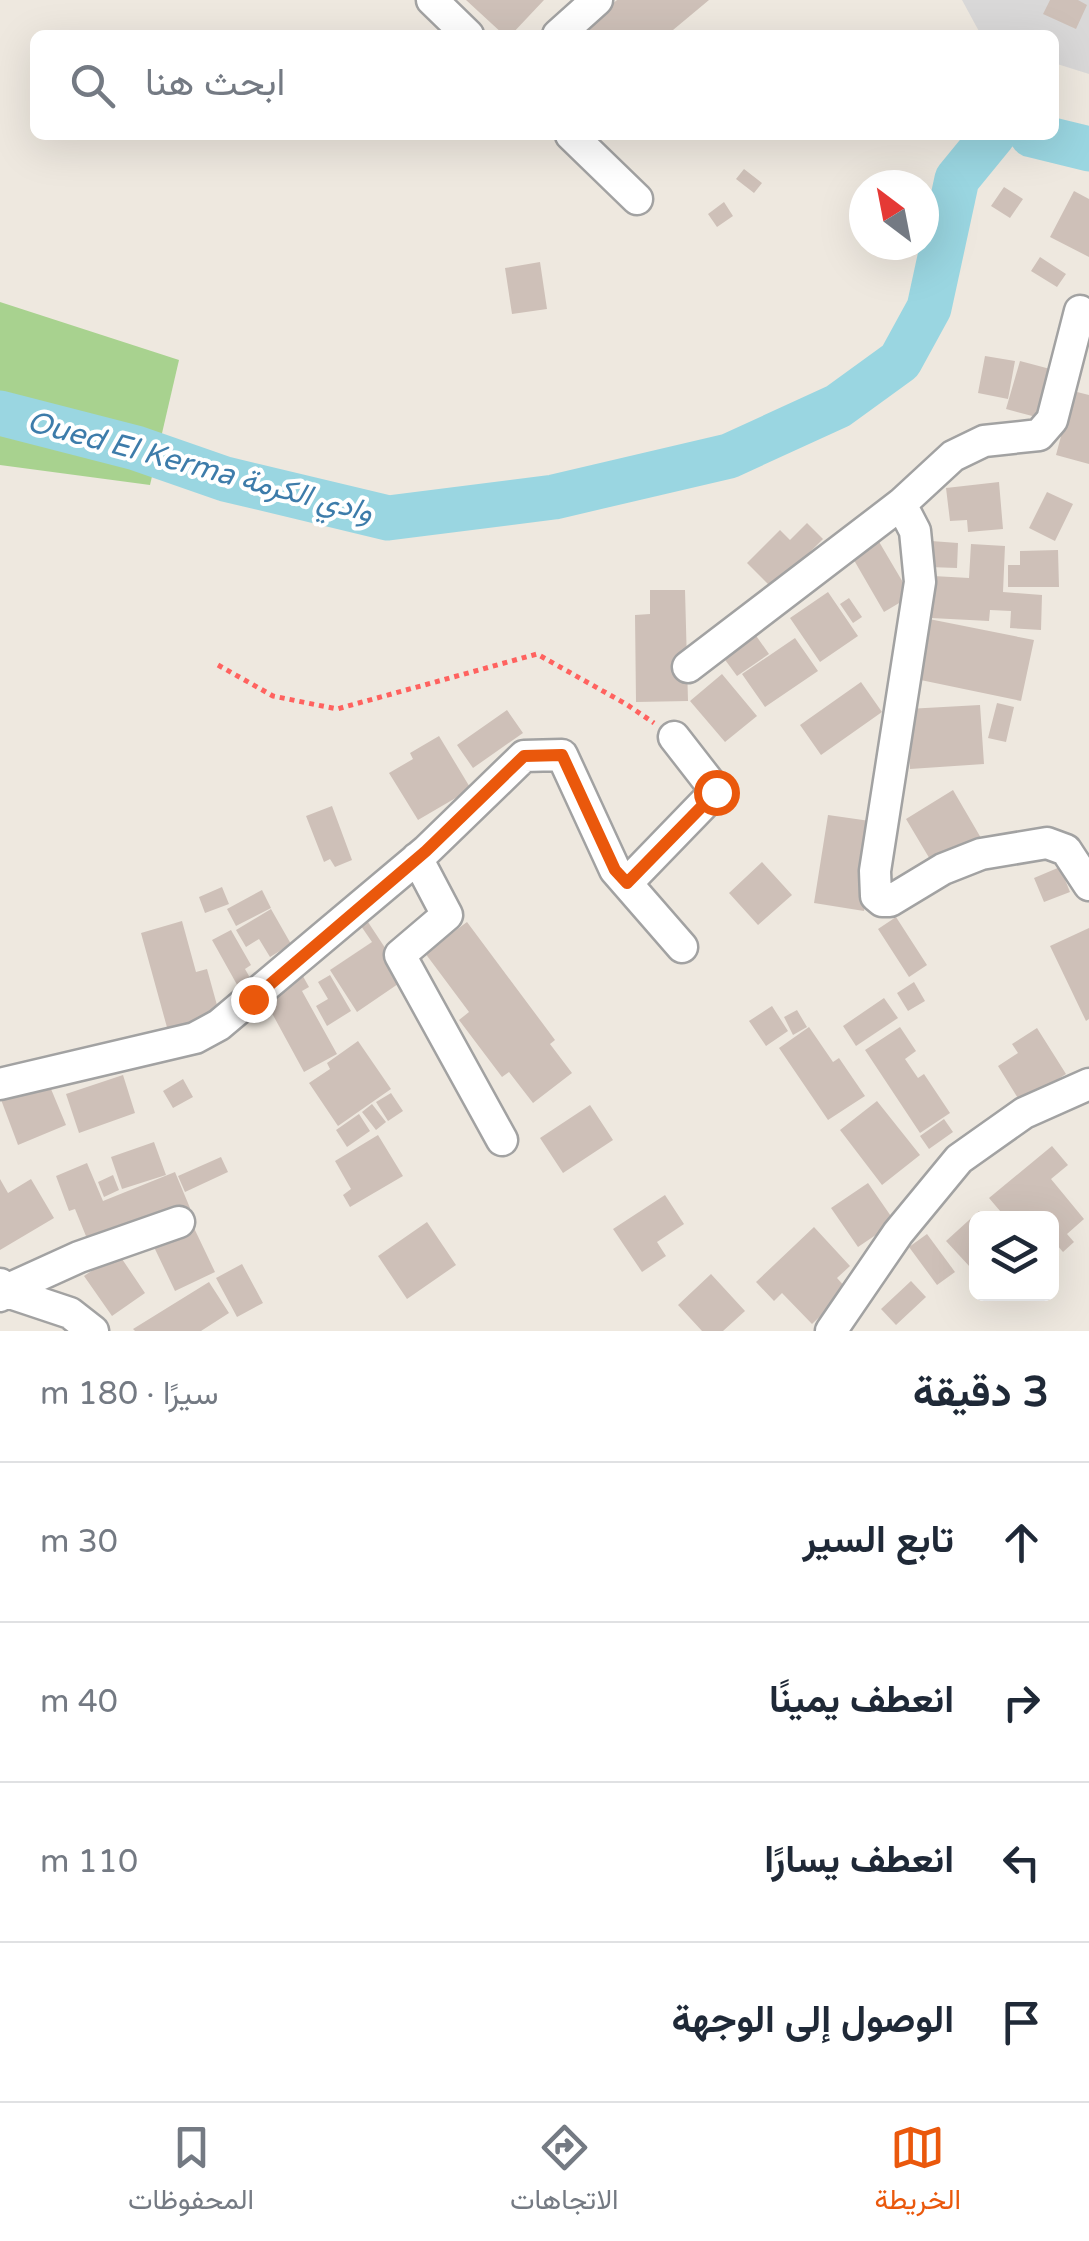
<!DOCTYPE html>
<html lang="ar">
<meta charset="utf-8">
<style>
body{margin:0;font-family:"Varela Round",Vazirmatn,sans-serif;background:#f2f2f3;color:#1f2937;direction:rtl}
.controls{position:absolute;right:30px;bottom:30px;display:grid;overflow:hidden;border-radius:15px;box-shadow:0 10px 40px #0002}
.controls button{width:90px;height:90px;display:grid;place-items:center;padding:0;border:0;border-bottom:2px solid #e0e1e3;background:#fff;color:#1f2937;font:50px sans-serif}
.compass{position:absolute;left:849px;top:170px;width:90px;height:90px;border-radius:50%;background:#fff;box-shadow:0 10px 40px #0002;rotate:328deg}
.stop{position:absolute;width:30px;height:30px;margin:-22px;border:8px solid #ea580c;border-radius:50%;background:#fff}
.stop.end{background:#ea580c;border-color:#fff;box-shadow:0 2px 10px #0008}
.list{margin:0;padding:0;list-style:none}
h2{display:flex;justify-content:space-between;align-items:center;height:130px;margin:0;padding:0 40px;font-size:42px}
h2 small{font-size:32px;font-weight:400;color:#747a83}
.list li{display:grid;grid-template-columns:65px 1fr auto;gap:30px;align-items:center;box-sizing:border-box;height:160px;padding:0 40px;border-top:2px solid #e0e1e3}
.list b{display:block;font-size:38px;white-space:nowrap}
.list em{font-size:32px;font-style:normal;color:#747a83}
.icon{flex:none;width:55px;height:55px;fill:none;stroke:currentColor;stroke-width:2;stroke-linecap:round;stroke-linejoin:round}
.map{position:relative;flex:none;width:1089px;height:1331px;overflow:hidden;direction:ltr}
.search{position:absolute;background:#fff;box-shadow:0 10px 40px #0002;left:30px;right:30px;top:30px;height:110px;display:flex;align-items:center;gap:25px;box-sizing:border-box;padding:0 35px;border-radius:15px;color:#747a83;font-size:38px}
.sheet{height:770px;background:#fff}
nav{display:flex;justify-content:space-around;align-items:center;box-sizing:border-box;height:140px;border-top:2px solid #e0e1e3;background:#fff;font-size:28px;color:#747a83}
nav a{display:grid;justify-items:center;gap:5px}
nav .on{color:#ea580c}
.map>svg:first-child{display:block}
</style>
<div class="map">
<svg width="1089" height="1331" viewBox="0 0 1089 1331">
<rect width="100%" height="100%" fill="#eee8df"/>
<path fill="#d9d8d8" d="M962,0H1089V74L1054,63V35H981Z"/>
<path fill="#a8d28f" d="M0,302L179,360L150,485L0,465Z"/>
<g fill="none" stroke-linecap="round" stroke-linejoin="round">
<path stroke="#9ad6e1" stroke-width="45" d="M1032,135L1089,149
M0,413L136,448L225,479L388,518L554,497L729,456L838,406L900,361L929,308L957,179L993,135"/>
</g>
<path fill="#cec0b8" d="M466,0H544L511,35H504Z
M617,0H709L667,35H575Z
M1050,0H1078L1087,5L1076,29L1043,14Z
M744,169L762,183L754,193L736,179Z
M1004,187L1023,199L1010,218L991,206Z
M1074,191L1089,199V257L1050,237Z
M724,202L733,216L717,227L708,214Z
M1040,257L1066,274L1057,287L1031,271Z
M540,262L547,309L512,314L505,268Z
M985,356L1015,361L1008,399L978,393Z
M1020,361L1054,370L1040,418L1006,409Z
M1073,391L1089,395V464L1056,455Z
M999,482L1003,529L968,532L967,520L950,521L946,488Z
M1047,492L1073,504L1055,541L1029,528Z
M807,523L823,539L773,589L747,563L780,530L790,540Z
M878,540L911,596L884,612L851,555Z
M931,541L958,543L957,568L929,567Z
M971,544L1005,546L1003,592L1042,595L1041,630L1010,628L1011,611L990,610L989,621L931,618L933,576L969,578Z
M1058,550L1059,587H1008V565H1020V551Z
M650,590H685L688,701L636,702L635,615L650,614Z
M828,592L858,636L820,662L790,618Z
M849,598L862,617L853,623L840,604Z
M924,618L1034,640L1021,701L911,678Z
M752,630L769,654L737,676L720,653Z
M795,638L818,671L765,707L742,674Z
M722,674L757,716L725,742L690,701Z
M861,682L882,712L821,755L800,725Z
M997,703L1014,707L1006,742L988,738Z
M980,705L984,764L910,769L907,709Z
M507,710L523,733L473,768L457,745Z
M439,736L471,789L418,820L389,773L413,759L410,753Z
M953,790L981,838L934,866L906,819Z
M332,806L352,860L335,867L330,859L324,862L306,816Z
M828,815L877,822L864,911L814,903Z
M762,862L792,895L758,925L729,893Z
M1060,867L1070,892L1044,902L1034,878Z
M222,887L229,904L205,913L199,897Z
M262,890L271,908L236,926L227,909Z
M271,909L291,944L270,957L259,939L246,947L236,930Z
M896,917L927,965L909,977L878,929Z
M182,921L196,972L207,969L220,1016L168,1031L141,933Z
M368,922L397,966L389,971L398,984L357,1012L330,970L372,942L361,926Z
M467,922L555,1040L550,1044L572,1073L533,1103L509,1072L502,1077L459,1020L469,1012L425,953Z
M1089,928V1019L1086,1021L1050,946Z
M231,930L251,965L245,969L253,983L240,990L212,940Z
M300,971L309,987L302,991L337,1054L304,1072L261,993Z
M330,975L351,1011L327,1026L316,1006L328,999L318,982Z
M914,982L925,1001L908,1011L897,993Z
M884,998L898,1018L856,1046L843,1026Z
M772,1006L788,1031L766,1046L749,1021Z
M797,1010L807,1027L793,1035L784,1017Z
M809,1027L833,1062L839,1058L865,1096L828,1120L779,1048Z
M900,1027L916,1051L905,1059L918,1078L924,1074L950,1113L920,1133L865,1050Z
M1037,1028L1066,1074L1021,1103L998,1066L1018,1053L1012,1044Z
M358,1041L391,1089L338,1126L309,1083L330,1069L327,1063Z
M123,1075L135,1113L79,1133L66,1094Z
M46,1077L66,1125L18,1145L0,1097Z
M183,1079L193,1097L173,1108L163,1091Z
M391,1093L403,1111L388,1121L376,1102Z
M877,1101L920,1155L882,1185L840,1130Z
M372,1104L386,1122L376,1130L362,1112Z
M590,1105L613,1140L563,1173L540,1138Z
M359,1114L370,1131L347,1147L336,1130Z
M944,1119L953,1132L929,1149L920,1136Z
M378,1135L403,1176L350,1207L343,1195L351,1189L335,1161Z
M154,1142L166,1175L122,1189L111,1157Z
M1052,1146L1068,1165L1051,1179L1084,1219L1067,1234L1074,1242L1063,1252L1056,1244L1052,1247V1218H1006L989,1198Z
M221,1157L228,1172L185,1192L178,1176Z
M87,1163L103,1201L175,1172L190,1208L90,1246L75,1209L69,1211L56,1176Z
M113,1175L119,1190L104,1197L98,1182Z
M0,1179L8,1193L31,1179L54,1218L0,1250Z
M868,1183L895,1222L858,1247L831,1208Z
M665,1195L684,1224L657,1242L666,1256L642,1272L613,1229Z
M979,1211L985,1218H976V1261L970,1267L946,1241Z
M427,1222L456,1265L407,1299L378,1256Z
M814,1227L850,1266L837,1278L848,1290L812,1324L782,1293L774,1301L756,1282Z
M194,1228L215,1272L175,1291L154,1247Z
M927,1234L955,1272L937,1285L909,1247Z
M118,1253L145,1293L112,1316L84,1276Z
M242,1264L263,1303L237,1317L216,1278Z
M711,1274L745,1311L723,1331H702L678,1305Z
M911,1281L926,1297L896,1325L881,1309Z
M209,1282L229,1313L201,1331H135L133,1329Z"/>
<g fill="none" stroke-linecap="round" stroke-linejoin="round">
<defs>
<path id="minor" d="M432,0L468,35
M558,35L597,0
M571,135L637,199
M901,504L915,531L920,582L875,871L876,896L882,901H890L943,869L981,854L1047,843L1066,850L1089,885
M688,667L901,504L953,456L984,441L1039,435L1052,420L1080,311
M417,858L447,915L400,955L502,1140
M627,883L716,791L674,737
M0,1084L195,1038L219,1025L426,851L524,756L562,755L615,870L682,947
M0,1284L4,1291L70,1313L93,1331
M0,1296L4,1291L79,1257L179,1222
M831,1331L898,1233L959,1159L1024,1113L1089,1084"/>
</defs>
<use href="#minor" stroke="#a2a2a2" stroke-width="35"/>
<path stroke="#ff625f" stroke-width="5" stroke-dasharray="5 5" stroke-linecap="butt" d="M218,665L273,696L337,709L537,654L626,704L654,723"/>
<use href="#minor" stroke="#fff" stroke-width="30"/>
</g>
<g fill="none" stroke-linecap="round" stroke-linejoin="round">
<path stroke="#ea580c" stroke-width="12" d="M253,999L426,851L524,756L562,755L615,870L627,883L716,792"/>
</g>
<g text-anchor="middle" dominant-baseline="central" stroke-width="8" stroke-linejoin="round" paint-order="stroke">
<g font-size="30" font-style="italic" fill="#3d7caa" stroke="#fff">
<text transform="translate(200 467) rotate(15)">Oued El Kerma وادي الكرمة</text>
</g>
</g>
</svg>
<div class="controls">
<button><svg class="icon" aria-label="layers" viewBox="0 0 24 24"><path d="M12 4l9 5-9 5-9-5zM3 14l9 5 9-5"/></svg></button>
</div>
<svg class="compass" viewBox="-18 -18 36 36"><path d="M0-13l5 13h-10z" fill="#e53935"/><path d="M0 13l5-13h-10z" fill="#747a83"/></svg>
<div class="stop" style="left:716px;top:792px"></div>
<div class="stop end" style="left:253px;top:999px"></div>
<div class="search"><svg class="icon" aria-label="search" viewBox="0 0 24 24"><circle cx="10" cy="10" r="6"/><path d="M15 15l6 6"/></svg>ابحث هنا</div>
</div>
<section class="sheet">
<h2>3 دقيقة<small>سيرًا · 180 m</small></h2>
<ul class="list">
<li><svg class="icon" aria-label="ahead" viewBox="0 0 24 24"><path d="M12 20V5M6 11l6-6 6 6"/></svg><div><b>تابع السير</b></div><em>30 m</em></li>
<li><svg class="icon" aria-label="right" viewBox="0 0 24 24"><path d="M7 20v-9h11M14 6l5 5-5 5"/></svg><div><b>انعطف يمينًا</b></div><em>40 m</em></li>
<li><svg class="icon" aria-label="left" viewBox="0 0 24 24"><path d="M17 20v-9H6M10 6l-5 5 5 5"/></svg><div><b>انعطف يسارًا</b></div><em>110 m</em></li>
<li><svg class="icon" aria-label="arrive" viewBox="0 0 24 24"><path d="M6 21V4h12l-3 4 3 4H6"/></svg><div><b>الوصول إلى الوجهة</b></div></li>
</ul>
</section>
<nav>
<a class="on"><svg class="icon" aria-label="map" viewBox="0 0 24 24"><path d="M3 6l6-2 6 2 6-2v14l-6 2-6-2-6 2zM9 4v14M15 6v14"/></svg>الخريطة</a>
<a><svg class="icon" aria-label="directions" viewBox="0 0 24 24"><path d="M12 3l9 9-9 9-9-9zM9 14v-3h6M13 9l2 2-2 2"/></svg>الاتجاهات</a>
<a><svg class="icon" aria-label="saved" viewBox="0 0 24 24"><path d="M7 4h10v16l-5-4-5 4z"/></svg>المحفوظات</a>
</nav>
